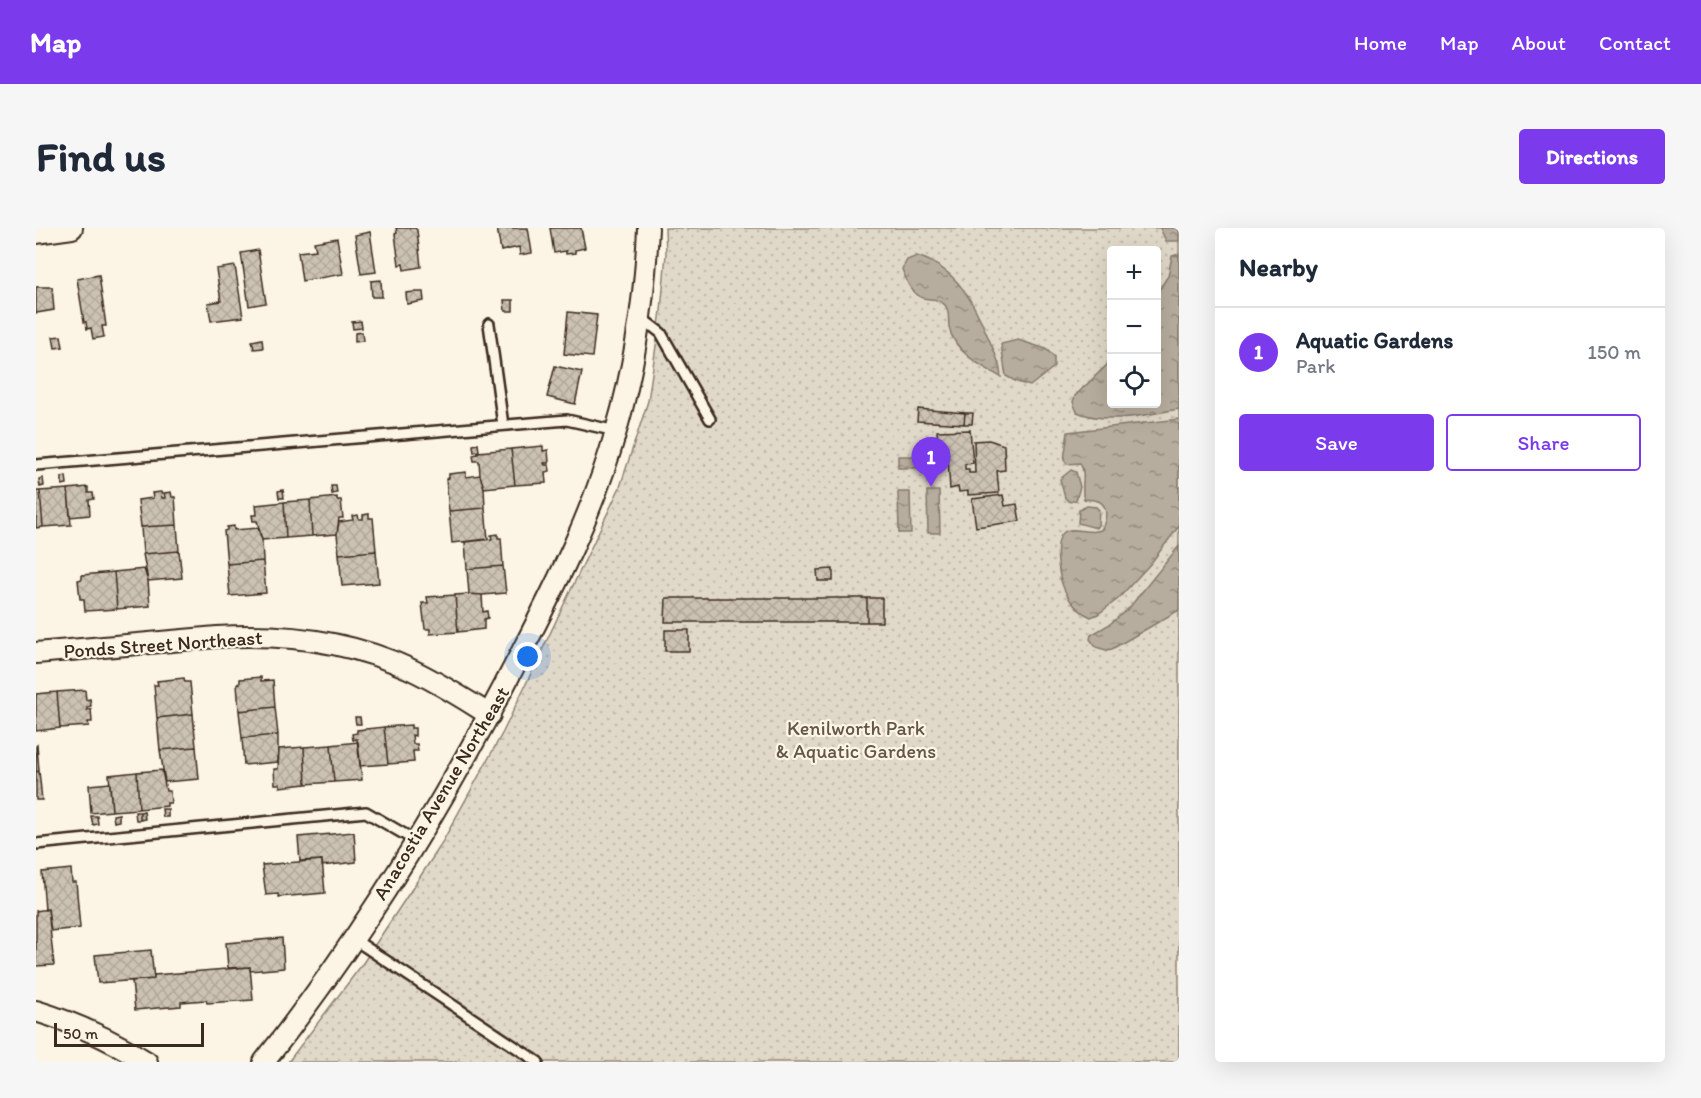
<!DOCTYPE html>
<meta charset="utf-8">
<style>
body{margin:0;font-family:Itim,sans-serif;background:#f6f6f7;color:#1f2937}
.controls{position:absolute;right:18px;top:18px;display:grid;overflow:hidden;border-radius:6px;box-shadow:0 6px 24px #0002}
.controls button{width:54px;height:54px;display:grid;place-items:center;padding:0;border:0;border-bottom:2px solid #e0e1e3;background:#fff;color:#1f2937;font:30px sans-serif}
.scale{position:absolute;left:18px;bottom:15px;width:150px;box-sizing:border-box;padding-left:6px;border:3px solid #3b2a1e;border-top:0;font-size:16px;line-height:21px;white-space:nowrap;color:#3b2a1e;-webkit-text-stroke:4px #fcf5e5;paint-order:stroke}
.you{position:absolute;left:492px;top:429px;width:21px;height:21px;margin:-15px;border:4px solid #fff;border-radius:50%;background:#1a73e8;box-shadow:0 0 0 9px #1a73e833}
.badge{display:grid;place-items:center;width:39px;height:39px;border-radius:50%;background:#7c3aed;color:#fff;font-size:20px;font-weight:700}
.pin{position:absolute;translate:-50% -50px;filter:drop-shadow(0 2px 3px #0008)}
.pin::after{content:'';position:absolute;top:32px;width:21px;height:18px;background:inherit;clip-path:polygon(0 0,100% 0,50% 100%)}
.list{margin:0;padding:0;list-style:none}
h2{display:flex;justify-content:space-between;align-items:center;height:78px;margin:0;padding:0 24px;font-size:26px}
h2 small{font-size:20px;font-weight:400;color:#747a83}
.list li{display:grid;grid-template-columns:39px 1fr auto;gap:18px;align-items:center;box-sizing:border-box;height:90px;padding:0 24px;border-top:2px solid #e0e1e3}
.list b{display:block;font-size:22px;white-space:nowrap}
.list p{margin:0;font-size:20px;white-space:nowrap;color:#747a83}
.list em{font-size:20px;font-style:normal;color:#747a83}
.actions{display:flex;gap:12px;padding:18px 24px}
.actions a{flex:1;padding:14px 0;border:2px solid #7c3aed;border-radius:6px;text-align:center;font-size:21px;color:#7c3aed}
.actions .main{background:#7c3aed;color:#fff}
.icon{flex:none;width:33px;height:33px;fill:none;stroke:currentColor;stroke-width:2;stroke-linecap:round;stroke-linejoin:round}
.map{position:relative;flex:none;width:1143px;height:834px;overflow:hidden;border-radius:6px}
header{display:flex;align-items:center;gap:36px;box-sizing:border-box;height:84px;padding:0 30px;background:#7c3aed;color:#fff}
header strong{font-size:28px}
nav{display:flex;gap:33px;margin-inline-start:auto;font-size:21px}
.intro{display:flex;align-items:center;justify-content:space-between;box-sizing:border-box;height:144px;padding:0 36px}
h1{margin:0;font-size:42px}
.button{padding:15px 27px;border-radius:6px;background:#7c3aed;color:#fff;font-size:21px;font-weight:700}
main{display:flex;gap:36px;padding:0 36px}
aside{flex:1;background:#fff;border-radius:6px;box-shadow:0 6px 24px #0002}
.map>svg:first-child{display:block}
</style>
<header>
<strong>Map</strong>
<nav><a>Home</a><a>Map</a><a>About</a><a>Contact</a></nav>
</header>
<div class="intro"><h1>Find us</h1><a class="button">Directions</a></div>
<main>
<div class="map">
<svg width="1143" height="834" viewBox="0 0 1143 834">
<defs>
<pattern id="park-dots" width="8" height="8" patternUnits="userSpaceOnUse" patternTransform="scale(1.5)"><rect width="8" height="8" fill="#e0d8c8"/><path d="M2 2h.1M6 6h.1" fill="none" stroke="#c1baab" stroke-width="1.8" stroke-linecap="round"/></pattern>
<pattern id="water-ripples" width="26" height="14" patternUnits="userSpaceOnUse" patternTransform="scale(1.5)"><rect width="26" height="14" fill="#b7ad9e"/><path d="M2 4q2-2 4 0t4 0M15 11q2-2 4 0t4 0" fill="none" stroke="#968d80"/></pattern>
<pattern id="building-cross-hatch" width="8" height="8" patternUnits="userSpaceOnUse" patternTransform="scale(1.5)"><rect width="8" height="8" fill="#ccc2b3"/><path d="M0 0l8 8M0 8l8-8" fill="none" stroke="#b0a79a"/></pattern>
</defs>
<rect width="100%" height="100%" fill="#fcf5e5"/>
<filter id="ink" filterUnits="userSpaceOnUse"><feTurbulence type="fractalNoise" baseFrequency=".0167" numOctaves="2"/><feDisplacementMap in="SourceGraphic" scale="12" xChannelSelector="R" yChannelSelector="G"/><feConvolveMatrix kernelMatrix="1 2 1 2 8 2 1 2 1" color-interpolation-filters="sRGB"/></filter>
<g filter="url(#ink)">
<path fill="url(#park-dots)" stroke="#8e8173" stroke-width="1.5" fill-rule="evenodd" d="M629,0H1143V834H252L325,738L403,620L467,504L584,259L612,173L625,83L630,26ZM1076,22H1120V176H1076Z"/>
<path fill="url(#water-ripples)" stroke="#85796b" stroke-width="1.5" d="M1124,0H1143V13H1130Z
M1143,26V181C1112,186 1071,197 1041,184L1037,174L1039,168L1075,133L1076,176H1120L1121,65L1132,48L1136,28Z
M881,28C920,40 938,74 952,109C958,123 964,134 965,149C945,138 918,124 913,99C912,91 914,83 909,77C903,70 894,72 887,70C875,66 870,52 866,41L871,32Z
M982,112L1010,121L1018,129V139L994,158L981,154L970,148L965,116Z
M1143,191V298L1115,335L1082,371L1062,386L1055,389C1043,384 1034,374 1029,363C1023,351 1016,313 1028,304C1038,298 1054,307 1065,302C1071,292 1074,274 1058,272C1055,271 1051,272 1048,271C1044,259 1051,246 1044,235L1031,236L1028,232L1032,204Z
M862,228H904L903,240H862Z
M1035,242L1040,244L1044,259L1040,272L1034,274L1029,270L1024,251Z
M891,263H903L904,305H892Z
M862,264H874L875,305H863Z
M1051,278L1060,279L1063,282L1062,297L1060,300L1042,295L1043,282Z
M1143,318V382L1076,421L1070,422L1060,419L1054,411L1055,407L1074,396L1093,380Z"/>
<path fill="url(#building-cross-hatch)" stroke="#3b2a1e" stroke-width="1.5" d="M360,0H379L381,2L385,39L368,42L367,36L363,37L359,6L361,5Z
M461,0H492L496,25L484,27L483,19L465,23Z
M514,0H545L549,20L539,22V25L530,26V23L518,25Z
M334,4L340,44L325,46L319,7Z
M301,10L307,46L266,53L262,24L280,22L278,14Z
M222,22L230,75L213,78L205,25Z
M199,38L207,89L175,93L172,75L185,73L180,41Z
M63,47L70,98H66L68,109L57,111L55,100L51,101L50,94H48L41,51Z
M345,52L346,69H336L335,53Z
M0,59H16L18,82L0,85Z
M379,64H387L388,73L371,76L370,65Z
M468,72H477V83H469Z
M532,84L561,87L556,129L528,126Z
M325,93L326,100L317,101L316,94Z
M326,104L327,113L319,114V105Z
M25,108L27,119L19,120L17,109Z
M226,111L227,120L218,121L216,113Z
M519,138L546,144L539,176L511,169Z
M882,181L929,185L928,196L881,193Z
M929,185H937L936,196H928Z
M934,202L937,235L929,236V241H933V245H939L938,213L953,212L968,217L969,242L961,243L963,265L932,267V263L923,264L922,259L914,261L911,218L902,219L901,203Z
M442,216L443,223L438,224L437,217Z
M507,218V223L512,222L513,235H508L509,237H513L514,243L509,244L510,255L479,257L475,221Z
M475,221L479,257L448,260L444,247L443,233H438L437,227L442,226V224Z
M430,244V249L444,247L448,260L449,280L413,283L410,251L413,250V246Z
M30,248L31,256L26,257V249Z
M7,250L8,258L4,259L3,251Z
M295,258H300L301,265L296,266Z
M52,259V265H57L58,271L53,272L54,287L34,289L32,261Z
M32,261L35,297L7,299L4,263Z
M247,262L248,270H243L242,263Z
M0,263H4L7,299L0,300Z
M125,264L126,270H129L128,265L135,264L136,269H139L141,297L105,299L102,272L117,270L116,265Z
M967,267L969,278L981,276L984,293L940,299L936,271Z
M301,269V272H305L307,290H303L301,306L276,308L274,272Z
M274,272L276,308L250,310L248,274Z
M248,274L250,310L226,312L221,293H217L216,287H221L220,277Z
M449,280L452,311L416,315L413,283Z
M333,286V290H337L340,323L303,326L301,306L303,294L317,292L316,288L322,287L323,291H327V287Z
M141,297L143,323L107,326L105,299Z
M198,298V302L222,300L226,312L227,333L191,336L188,303L191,302V299Z
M462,306V310H465L467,338L431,341L429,314L456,311L455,307Z
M143,323L146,350L112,353L107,326Z
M340,323L343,355L306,358L303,326Z
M227,333L230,365L194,368L191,336Z
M467,338L470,365L446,367L433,366L431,341Z
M108,341L112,353L114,378L81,381L78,344Z
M797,341V353H782L781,342Z
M78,344L81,381L49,383L48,371H44L42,352L46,351V347Z
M433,366L446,367L447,384L451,383L452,390L448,391V401L422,404L419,367Z
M419,367L422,404L394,406V401H389L386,375H392L391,369Z
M630,370H831V394H629Z
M831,370H846V394H831Z
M629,402H653V423H629Z
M225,449V453L237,452L239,479L203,483L201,456L204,455V451Z
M148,450L149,454H154L157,486L121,490L118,457H122L121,453Z
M49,462L50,472L54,471L55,478L51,479V482L55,481L56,494H52L53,498L24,500L21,464Z
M21,464L24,500L0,503V466Z
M239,479L242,507L206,510L203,483Z
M157,486L160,519L124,522L121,490Z
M319,489H324L325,496H320Z
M375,497V500H379V508L376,507L377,516H381L382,523H377L378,534L352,536L348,499Z
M348,499L352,536L324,538L321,511L317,512L316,506L321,505V502Z
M242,507V534L208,537L206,510Z
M322,514L326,552L298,554L295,517Z
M1,517L3,543L0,544V518Z
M295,517L298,554L270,556L268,519Z
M160,519L163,551L129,554L124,522Z
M268,519L270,556L244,559V556H239L238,541H242L243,521Z
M126,542L130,563H134L135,575H131V578L103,581L101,544Z
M3,543L6,572H0V544Z
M101,544L103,581L76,583L73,547Z
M74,555L76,583L55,585L53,557Z
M126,581H132V589H127Z
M108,583L109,591L104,592V584Z
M99,584H104V592H100Z
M83,586V593L78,594L77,587Z
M55,588H61L62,596L57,597Z
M318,604L320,634L286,638V632L264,633L262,609Z
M286,632L289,665L243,669L242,666L230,667L226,637Z
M35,641L36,654H40L44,700L15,703L12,681L9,682L6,644Z
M12,681L18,737L0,738V683Z
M246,710L248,740L214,743V739L192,740L190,715Z
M115,722L118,751L62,755L59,727Z
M214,739L217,772L171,775L170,772L145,774V778L99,782L96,753L118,751V747Z"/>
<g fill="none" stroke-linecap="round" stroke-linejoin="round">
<defs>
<path id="lane" d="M604,89L625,105L674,191
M453,96L467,197
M0,237L531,192L580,203
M0,616L330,584L380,613
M316,710L502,834"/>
<path id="street" d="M0,5L36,0
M0,425L181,409C246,405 314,413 374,441C402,454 428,471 454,487
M0,783C39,795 76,812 111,834
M228,834C326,709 410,572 482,431C520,357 558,283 580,203C599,137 609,68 612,0"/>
</defs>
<use href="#lane" stroke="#3b2a1e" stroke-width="14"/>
<use href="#street" stroke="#3b2a1e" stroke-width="24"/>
<use href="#lane" stroke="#fcf5e5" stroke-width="9"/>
<use href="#street" stroke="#fcf5e5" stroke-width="20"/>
</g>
</g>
<g text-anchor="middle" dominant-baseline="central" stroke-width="4.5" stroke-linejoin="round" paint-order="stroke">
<g font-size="20" fill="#3b2a1e" stroke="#fcf5e5">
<text transform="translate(127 416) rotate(-4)">Ponds Street Northeast</text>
<text transform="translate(405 565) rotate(-59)">Anacostia Avenue Northeast</text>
</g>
<g font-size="20" fill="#645648" stroke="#fcf5e5">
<text x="820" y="500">Kenilworth Park<tspan x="820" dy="23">&amp; Aquatic Gardens</tspan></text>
</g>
</g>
</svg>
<div class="controls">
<button>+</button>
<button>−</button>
<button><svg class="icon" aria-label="locate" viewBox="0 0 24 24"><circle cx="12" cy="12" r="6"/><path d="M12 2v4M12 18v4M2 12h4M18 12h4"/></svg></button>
</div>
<div class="scale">50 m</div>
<div class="you"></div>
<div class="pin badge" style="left:895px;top:259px">1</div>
</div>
<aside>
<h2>Nearby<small></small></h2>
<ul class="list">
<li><span class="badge">1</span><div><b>Aquatic Gardens</b><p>Park</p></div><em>150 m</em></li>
</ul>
<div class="actions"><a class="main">Save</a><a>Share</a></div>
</aside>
</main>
